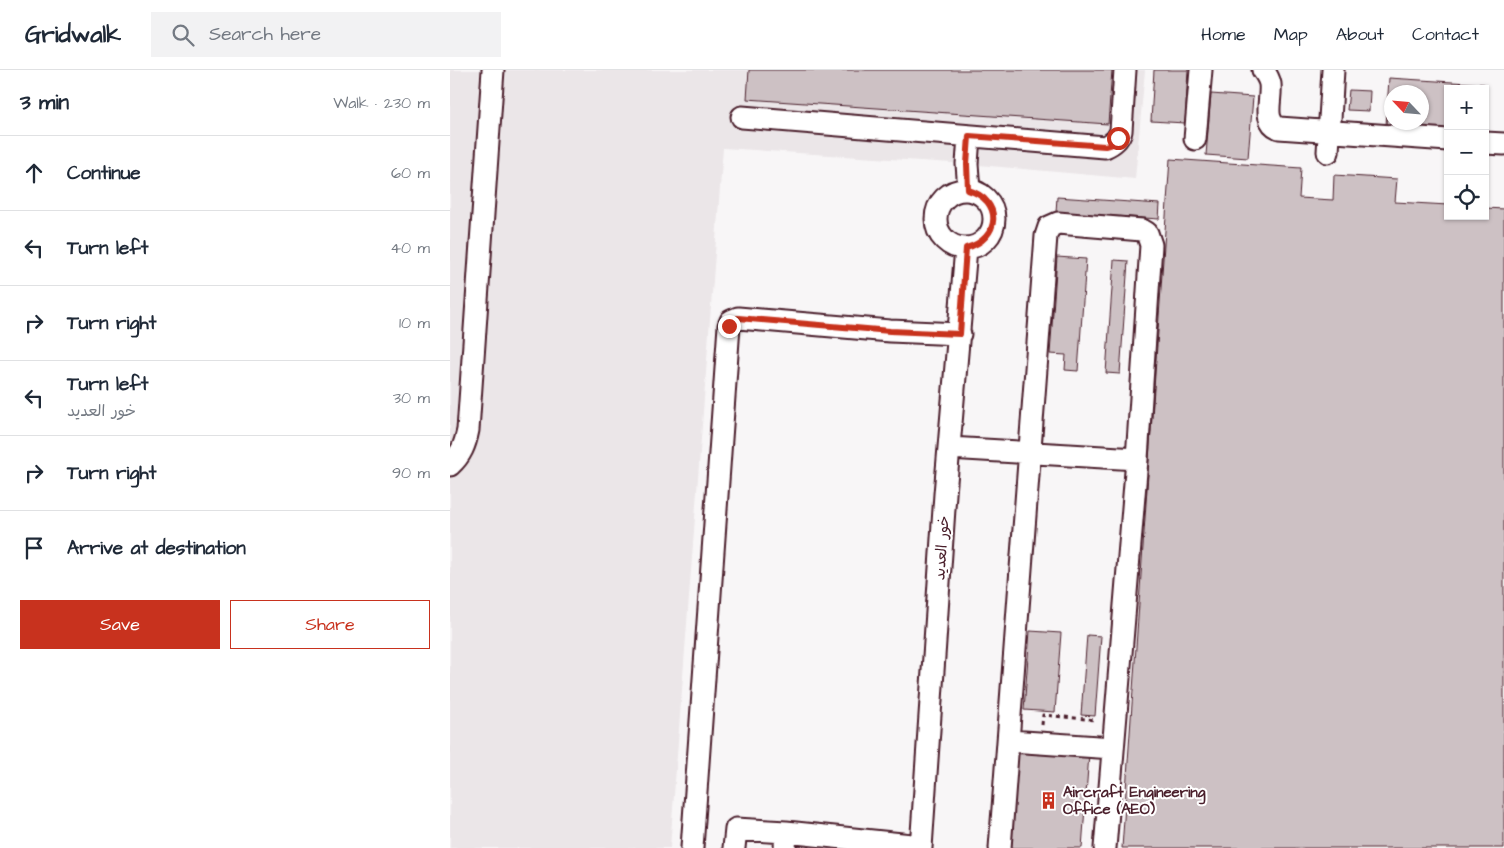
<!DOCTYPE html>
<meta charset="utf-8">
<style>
body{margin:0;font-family:"Architects Daughter","Playpen Sans Arabic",sans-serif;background:#f2f2f3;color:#1f2937}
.controls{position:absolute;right:15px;top:15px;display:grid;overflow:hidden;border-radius:0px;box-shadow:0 1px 4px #0004}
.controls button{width:45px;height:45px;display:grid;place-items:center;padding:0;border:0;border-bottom:1px solid #e0e1e3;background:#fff;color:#1f2937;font:25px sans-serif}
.compass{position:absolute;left:934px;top:15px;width:45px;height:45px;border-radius:50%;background:#fff;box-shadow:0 1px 4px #0004;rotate:296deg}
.stop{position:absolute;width:15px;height:15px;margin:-11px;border:4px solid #c8321e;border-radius:50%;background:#fff}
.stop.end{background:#c8321e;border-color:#fff;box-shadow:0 1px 5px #0008}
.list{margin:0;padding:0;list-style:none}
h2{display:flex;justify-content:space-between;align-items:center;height:65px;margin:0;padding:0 20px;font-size:21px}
h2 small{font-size:16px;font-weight:400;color:#747a83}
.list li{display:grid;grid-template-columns:32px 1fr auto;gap:15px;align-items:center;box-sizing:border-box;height:75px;padding:0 20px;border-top:1px solid #e0e1e3}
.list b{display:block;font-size:19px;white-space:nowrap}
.list p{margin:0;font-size:16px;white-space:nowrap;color:#747a83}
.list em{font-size:16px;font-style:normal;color:#747a83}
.actions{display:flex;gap:10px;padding:15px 20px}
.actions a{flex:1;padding:11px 0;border:1px solid #c8321e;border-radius:0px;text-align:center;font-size:18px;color:#c8321e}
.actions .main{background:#c8321e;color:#fff}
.icon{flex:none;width:28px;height:28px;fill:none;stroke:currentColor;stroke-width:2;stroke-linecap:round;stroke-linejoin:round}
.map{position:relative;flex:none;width:1054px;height:778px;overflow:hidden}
header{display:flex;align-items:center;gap:30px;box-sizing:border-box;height:70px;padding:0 25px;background:#fff;border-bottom:1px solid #e0e1e3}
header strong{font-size:24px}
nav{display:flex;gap:28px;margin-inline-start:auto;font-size:18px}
.search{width:350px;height:45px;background:#f2f2f3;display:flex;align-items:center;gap:12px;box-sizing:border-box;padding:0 18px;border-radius:0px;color:#747a83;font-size:19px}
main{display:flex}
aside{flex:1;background:#fff}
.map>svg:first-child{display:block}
</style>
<header>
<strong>Gridwalk</strong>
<div class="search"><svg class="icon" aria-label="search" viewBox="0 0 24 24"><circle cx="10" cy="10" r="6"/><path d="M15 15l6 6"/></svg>Search here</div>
<nav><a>Home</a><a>Map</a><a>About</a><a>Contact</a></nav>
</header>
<main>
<aside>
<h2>3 min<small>Walk · 230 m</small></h2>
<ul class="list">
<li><svg class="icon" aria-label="ahead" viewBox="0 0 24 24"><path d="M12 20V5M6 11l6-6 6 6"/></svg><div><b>Continue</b></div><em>60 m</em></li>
<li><svg class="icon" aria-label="left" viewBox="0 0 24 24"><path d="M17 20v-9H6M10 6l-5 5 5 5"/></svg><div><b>Turn left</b></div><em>40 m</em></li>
<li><svg class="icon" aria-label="right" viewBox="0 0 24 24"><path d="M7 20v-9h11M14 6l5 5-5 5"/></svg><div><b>Turn right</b></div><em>10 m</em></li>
<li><svg class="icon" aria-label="left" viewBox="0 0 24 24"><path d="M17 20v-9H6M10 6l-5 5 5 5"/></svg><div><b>Turn left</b><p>خور العديد</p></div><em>30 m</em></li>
<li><svg class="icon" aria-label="right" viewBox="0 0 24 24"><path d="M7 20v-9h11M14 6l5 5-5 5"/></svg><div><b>Turn right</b></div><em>90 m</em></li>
<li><svg class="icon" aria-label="arrive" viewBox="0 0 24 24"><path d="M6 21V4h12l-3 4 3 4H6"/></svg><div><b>Arrive at destination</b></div></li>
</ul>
<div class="actions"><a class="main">Save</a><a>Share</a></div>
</aside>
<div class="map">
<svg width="1054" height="778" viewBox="0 0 1054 778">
<rect width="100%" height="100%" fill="#f8f6f7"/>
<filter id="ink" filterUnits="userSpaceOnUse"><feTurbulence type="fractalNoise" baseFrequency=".02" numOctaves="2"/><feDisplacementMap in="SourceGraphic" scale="10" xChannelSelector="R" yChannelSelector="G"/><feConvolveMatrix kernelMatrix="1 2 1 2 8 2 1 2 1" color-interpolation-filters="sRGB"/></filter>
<g filter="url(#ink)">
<path fill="#ebe6e8" d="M0,0H695L685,109L517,94L273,78L220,778H0Z"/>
<path fill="#cdc1c4" stroke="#4a1f2b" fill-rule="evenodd" d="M299,0H662L658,54L297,29Z
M704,0H738L735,53L701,51Z
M939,8L1034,14L1033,19H998V59L936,55ZM942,22H972V52H942Z
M899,20L920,21L919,41L897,40Z
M761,24L803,27L798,88L756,85Z
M720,89L851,98L849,128L883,130L884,105L947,109L945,132L998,135V146H1035V138L1054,139V778H672Z
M607,127L710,134L709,149L606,142Z
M607,187L636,189L628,301L615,300L616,285L600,284Z
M664,190L678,191L670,304L656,303Z
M580,561L611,563L605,642L574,640Z
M637,565L651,566L645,646L631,645Z
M567,680L639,684L632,778H560Z"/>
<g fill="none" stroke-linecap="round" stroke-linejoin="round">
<defs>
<path id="minor" d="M813,0C816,4 819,9 820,14C822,29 812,51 829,58L998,70
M292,47L655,77C664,73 668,69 671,61L675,0
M745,69L751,0
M1035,73L1054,74
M878,82L883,0
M519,120L517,94L519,66
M486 149a29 29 0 1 1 58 0a29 29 0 1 1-58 0Z
M499,378L687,389
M0,395C11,385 15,375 18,360L43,0
M559,671L663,678
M242,778L279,256L281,251L288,248L440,261L510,264
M284,778L286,759L336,762
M335,778L336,762L471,776
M471,778L495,424L516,178
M550,778L596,166L599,157L608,153L692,160L697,163L701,175L687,389L655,778"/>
</defs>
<use href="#minor" stroke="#4a1f2b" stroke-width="25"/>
<path stroke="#4a1f2b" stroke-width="3" stroke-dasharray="4 4" stroke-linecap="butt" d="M592,655L593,645L646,650"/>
<use href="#minor" stroke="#fff" stroke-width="21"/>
</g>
</g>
<g fill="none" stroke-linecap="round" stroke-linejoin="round" filter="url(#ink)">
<path stroke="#c8321e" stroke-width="6" d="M279,256L282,251L288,248L440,261L510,264L516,178C551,169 553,130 518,120L517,94L519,66L655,76L662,74L668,68"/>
</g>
<defs>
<symbol id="building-bare" viewBox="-9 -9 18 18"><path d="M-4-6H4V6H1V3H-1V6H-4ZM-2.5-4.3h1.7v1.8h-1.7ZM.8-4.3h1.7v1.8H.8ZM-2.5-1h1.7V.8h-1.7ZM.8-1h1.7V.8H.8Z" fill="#c8321e" stroke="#fff" stroke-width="2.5" paint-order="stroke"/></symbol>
</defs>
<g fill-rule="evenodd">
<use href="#building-bare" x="586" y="718" width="25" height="25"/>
</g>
<g text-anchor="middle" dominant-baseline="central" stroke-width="4" stroke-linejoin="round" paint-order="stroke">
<g font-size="15" fill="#4a1f2b" stroke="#fff">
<text transform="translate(492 478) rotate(-86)">خور العديد</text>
</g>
<g font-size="15" font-weight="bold" fill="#4a1f2b" stroke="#fff" text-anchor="start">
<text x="613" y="722">Aircraft Engineering<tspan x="613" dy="17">Office (AEO)</tspan></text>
</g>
</g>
</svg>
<div class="controls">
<button>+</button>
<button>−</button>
<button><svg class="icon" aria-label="locate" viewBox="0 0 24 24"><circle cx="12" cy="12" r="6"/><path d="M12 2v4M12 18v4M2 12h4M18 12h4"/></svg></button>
</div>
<svg class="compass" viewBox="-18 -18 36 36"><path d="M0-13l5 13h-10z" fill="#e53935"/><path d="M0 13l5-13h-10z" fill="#747a83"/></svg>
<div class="stop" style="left:668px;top:68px"></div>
<div class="stop end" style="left:279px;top:256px"></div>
</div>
</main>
